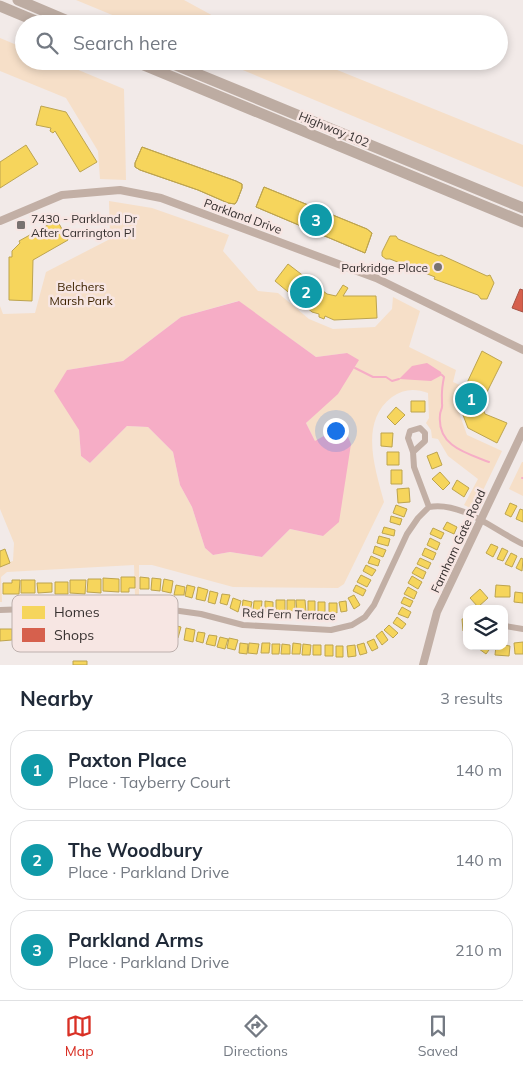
<!DOCTYPE html>
<meta charset="utf-8">
<style>
body{margin:0;font-family:Mulish,sans-serif;background:#f6f6f7;color:#1f2937}
.controls{position:absolute;right:15px;bottom:15px;display:grid;overflow:hidden;border-radius:10px;box-shadow:0 2px 8px #0003}
.controls button{width:45px;height:45px;display:grid;place-items:center;padding:0;border:0;border-bottom:1px solid #e0e1e3;background:#fff;color:#1f2937;font:25px sans-serif}
.you{position:absolute;left:335px;top:430px;width:18px;height:18px;margin:-12px;border:4px solid #fff;border-radius:50%;background:#1a73e8;box-shadow:0 0 0 8px #1a73e833}
.badge{display:grid;place-items:center;width:32px;height:32px;border-radius:50%;background:#d93025;color:#fff;font-size:16px;font-weight:700}
.pin{position:absolute;translate:-50% -50%;border:2px solid #fff;box-shadow:0 1px 5px #0006}
.list{margin:0;padding:0;list-style:none}
h2{display:flex;justify-content:space-between;align-items:center;height:65px;margin:0;padding:0 20px;font-size:21px}
h2 small{font-size:16px;font-weight:400;color:#747a83}
.list li{display:grid;grid-template-columns:32px 1fr auto;gap:15px;align-items:center;box-sizing:border-box;height:80px;margin:0 10px 10px;padding:0 10px;border:1px solid #e0e1e3;border-radius:20px}
.list b{display:block;font-size:19px;white-space:nowrap}
.list p{margin:0;font-size:16px;white-space:nowrap;color:#747a83}
.list em{font-size:16px;font-style:normal;color:#747a83}
.icon{flex:none;width:28px;height:28px;fill:none;stroke:currentColor;stroke-width:2;stroke-linecap:round;stroke-linejoin:round}
.map{position:relative;flex:none;width:523px;height:665px;overflow:hidden}
.search{position:absolute;background:#fff;box-shadow:0 2px 8px #0003;left:15px;right:15px;top:15px;height:55px;display:flex;align-items:center;gap:12px;box-sizing:border-box;padding:0 18px;border-radius:28px;color:#747a83;font-size:19px}
.sheet{height:335px;background:#fff}
nav{display:flex;justify-content:space-around;align-items:center;box-sizing:border-box;height:70px;border-top:1px solid #e0e1e3;background:#fff;font-size:14px;color:#747a83}
nav a{display:grid;justify-items:center;gap:2px}
nav .on{color:#d93025}
.map>svg:first-child{display:block}
</style>
<div class="map">
<svg width="523" height="665" viewBox="0 0 523 665">
<rect width="100%" height="100%" fill="#f2eae8"/>
<path fill="#f6dfc8" fill-rule="evenodd" d="M76,0H184L228,24H134Z
M0,38L24,48V61H57L124,89L126,180L100,179L98,151L66,98L0,71Z
M221,61H315L523,145V187Z
M109,201L152,208L229,235L223,251L258,291L278,293L309,319L333,329L375,327L392,309L393,297L420,311L409,347L456,370L453,382L462,386L456,404L467,435L502,451L475,507L470,508L464,505L478,479L448,456L438,439L432,438L431,430L426,423L429,418L428,393C415,388 403,389 392,397C359,422 375,468 384,502L344,584L338,588L233,587L152,565H139V596H135L134,565L7,572L1,577L2,602H0V565L13,561L14,543L0,509V306L3,314L35,313L46,272L110,239ZM238,301L316,357L347,353L319,410L306,423L315,441L323,536L290,529L262,557L230,552L213,555L205,548L192,507L180,485L173,452L148,427L127,426L90,463L81,456L79,430L67,370L123,361L181,317Z
M522,462H523V496L509,489Z"/>
<path fill="#f6adc6" d="M239,301L316,357L347,353L359,360L338,394L306,423L315,441L343,425L351,444L339,522L323,536L290,529L262,557L230,552L213,555L205,548L192,507L180,485L173,452L148,427L127,426L90,463L81,456L79,430L54,391L67,370L123,361L181,317Z
M427,363L441,372L442,375L431,381L399,379L412,366Z"/>
<path fill="#f6d55c" stroke="#bda44f" d="M41,106L66,112L97,162L80,172L55,131L53,133L50,131L51,128L36,125Z
M26,145L38,164L0,188V162Z
M142,147L236,181L242,184V188L237,201L235,204L228,203L198,190L140,170L135,167V163Z
M142,147L236,181L242,184V188L237,201L235,204L228,203L198,190L140,170L135,167V163Z
M264,187L367,229L372,233L365,253L256,207Z
M264,187L367,229L372,233L365,253L256,207Z
M57,220L68,240L33,260L32,301L9,300V257H12V251L20,243L19,241Z
M390,236H396L398,239L439,256L441,255L487,276L490,275L494,283L487,299H481L478,295L434,279L435,277L390,259H386L382,256V252Z
M288,264L327,294L336,296L343,285L348,288L343,296H376L377,318L334,320L325,316L324,319L319,317V314L312,312L275,281Z
M482,351L502,362L485,396L480,402L485,414L507,423L497,443L468,428L458,402Z
M411,401H425V412H411Z
M396,407L405,415L395,425L387,417Z
M381,433H393L392,447L381,446Z
M387,452H399V465H387Z
M437,452L442,465L432,469L427,456Z
M391,470H402V484H391Z
M440,472L450,483L443,490L432,479Z
M457,480L469,488L464,497L452,489Z
M409,488L410,502L398,503L397,489Z
M510,503L517,506L511,517L505,514Z
M396,505L407,509L404,517L393,513Z
M520,509L523,510V522L516,519Z
M391,516L402,519L400,525L390,522Z
M447,522L457,527L454,534L443,529Z
M384,527L395,530L394,536L382,533Z
M433,528L444,533L441,539L430,534Z
M379,536L390,539L388,546L377,543Z
M430,538L440,543L437,550L427,545Z
M491,544L498,547L493,557L486,553Z
M375,546L386,550L383,557L373,553Z
M425,548L436,553L433,560L422,555Z
M502,548L508,551L503,561L497,559Z
M5,549L10,563L0,567V551Z
M511,553L517,556L512,567L505,564Z
M371,556L380,560L378,566L368,563Z
M420,558L431,563L428,569L417,564Z
M521,558L523,559L522,571L516,568Z
M366,565L376,570L372,576L363,571Z
M416,567L426,572L423,579L412,573Z
M361,575L371,580L367,587L357,582Z
M412,576L422,582L418,589L408,583Z
M121,577H135V588H129V592H121Z
M140,577L149,578V589H140Z
M103,578L119,579V592L103,591Z
M152,578L161,579L160,591L151,590Z
M88,579H101V593L87,592Z
M164,579L173,581L171,593L162,591Z
M12,580H20L19,594H3V583H12Z
M21,580H35V593H21Z
M70,580H86L85,594L70,593Z
M55,582H68V594H55Z
M37,583H52V592L38,593Z
M176,585L185,587L184,595H174Z
M187,585L195,587L192,598L185,596Z
M356,585L366,590L363,596L353,591Z
M496,585L510,586V597H495Z
M198,587L208,590L205,601L196,599Z
M408,587L417,592L414,599L404,594Z
M480,589L488,598L478,607L470,598Z
M210,591L218,593L215,604L208,602Z
M515,592L523,593V603L514,602Z
M222,594L230,595L227,605L220,603Z
M354,595L360,605L354,609L348,598Z
M404,597L413,601L410,607L401,603Z
M233,598L241,601L238,612L230,608Z
M243,600L252,602L250,612L242,610Z
M276,600H285V611H276Z
M287,600H295V611H287Z
M296,600H305L306,612H297Z
M254,601H262L261,612L253,611Z
M265,601L273,602V612L265,611Z
M308,601H315V612H308Z
M346,601L347,611L341,612L339,602Z
M318,602H325V612H318Z
M329,603H337V613H329Z
M402,607L411,612L408,618L398,614Z
M397,617L406,624L402,629L393,623Z
M467,618V631H463L462,619Z
M173,625L181,627L178,638L170,637Z
M389,625L398,633L393,638L384,630Z
M186,628L195,630L193,642L184,640Z
M0,629H12V640L0,641Z
M382,631L388,640L382,645L376,636Z
M198,632L205,633L203,643L196,641Z
M209,635L217,636L215,646L206,644Z
M220,637L228,639L225,649L217,647Z
M229,638L238,640L235,650L227,648Z
M374,639L378,648L372,651L367,642Z
M523,642V654H515L514,643Z
M240,643L248,644L247,654L239,653Z
M249,643L259,644L257,654L248,653Z
M262,643H270L269,653H261Z
M293,643L301,644L300,654H292Z
M364,643L367,653L360,655L357,645Z
M272,644H280L279,654H272Z
M282,644L290,645V654H281Z
M303,644L311,645L310,655H302Z
M313,645H321V655H313Z
M325,645H333V656H325Z
M355,645L356,656L348,657L347,646Z
M504,645L510,646L509,656L495,655L496,646Z
M336,646H343V657H336Z
M475,646H492L486,654Z
M73,661H87V665H73Z"/>
<path fill="#d6604d" stroke="#a65244" d="M520,289L523,290V312L512,308Z"/>
<g fill="none" stroke-linecap="round" stroke-linejoin="round">
<path stroke="#f6adc6" stroke-width="2" d="M355,368L373,377H386L392,381L399,379
M442,375L444,377C441,392 442,390 442,404C443,408 440,411 440,415C437,446 466,453 489,462
M522,478H523"/>
<path stroke="#c2afa5" stroke-width="6" d="M413,452L425,441V433L420,428L410,431L408,438L413,452L414,467L429,507
M0,610L137,605L201,614L243,625L331,630L352,625L365,617L374,605L407,534L418,518L429,507C462,501 495,531 523,544
M504,617V626
M505,626L523,629"/>
<path stroke="#c2afa5" stroke-width="8" d="M0,221L62,195L120,190L161,198L376,278L523,350
M423,665L437,612L523,431"/>
<path stroke="#bdaca2" stroke-width="11" d="M18,0L75,24
M0,6L43,24
M134,61L523,222
M166,61L523,208"/>
</g>
<g fill="#787270" stroke="#f7e6e3" stroke-width="2">
<rect x="16" y="220" width="10" height="10" rx="2.5"/>
<circle cx="438" cy="267" r="5"/>
</g>
<g text-anchor="middle" dominant-baseline="central" stroke-width="5" stroke-linejoin="round" paint-order="stroke">
<g font-size="12" fill="#373130" stroke="#f7e6e3">
<text transform="translate(334 129) rotate(22)">Highway 102</text>
<text transform="translate(243 216) rotate(20)">Parkland Drive</text>
<text transform="translate(458 541) rotate(-65)">Farnham Gate Road</text>
<text transform="translate(289 614) rotate(2)">Red Fern Terrace</text>
</g>
<g font-size="12" fill="#373130" stroke="#f7e6e3" text-anchor="start">
<text x="31" y="218">7430 - Parkland Dr<tspan x="31" dy="14">After Carrington Pl</tspan></text>
<text x="428" y="267" text-anchor="end">Parkridge Place</text>
</g>
<g font-size="12" fill="#3d2300" stroke="#f7e6e3">
<text x="81" y="286">Belchers<tspan x="81" dy="14">Marsh Park</tspan></text>
</g>
</g>
<rect x="12" y="595" width="166" height="57" rx="8" fill="#f7e6e3" stroke="#bdb0ad" stroke-width="1"/>
<rect x="22" y="606" width="23" height="13" fill="#f6d55c"/>
<rect x="22" y="628" width="23" height="14" fill="#d6604d"/>
<g font-size="14" fill="#373130">
<text x="54" y="617">Homes</text>
<text x="54" y="640">Shops</text>
</g>
</svg>
<div class="controls">
<button><svg class="icon" aria-label="layers" viewBox="0 0 24 24"><path d="M12 4l9 5-9 5-9-5zM3 14l9 5 9-5"/></svg></button>
</div>
<div class="you"></div>
<div class="pin badge" style="left:471px;top:399px;background:#0f9aa8">1</div>
<div class="pin badge" style="left:306px;top:292px;background:#0f9aa8">2</div>
<div class="pin badge" style="left:316px;top:220px;background:#0f9aa8">3</div>
<div class="search"><svg class="icon" aria-label="search" viewBox="0 0 24 24"><circle cx="10" cy="10" r="6"/><path d="M15 15l6 6"/></svg>Search here</div>
</div>
<section class="sheet">
<h2>Nearby<small>3 results</small></h2>
<ul class="list">
<li><span class="badge" style="background:#0f9aa8">1</span><div><b>Paxton Place</b><p>Place · Tayberry Court</p></div><em>140 m</em></li>
<li><span class="badge" style="background:#0f9aa8">2</span><div><b>The Woodbury</b><p>Place · Parkland Drive</p></div><em>140 m</em></li>
<li><span class="badge" style="background:#0f9aa8">3</span><div><b>Parkland Arms</b><p>Place · Parkland Drive</p></div><em>210 m</em></li>
</ul>
</section>
<nav>
<a class="on"><svg class="icon" aria-label="map" viewBox="0 0 24 24"><path d="M3 6l6-2 6 2 6-2v14l-6 2-6-2-6 2zM9 4v14M15 6v14"/></svg>Map</a>
<a><svg class="icon" aria-label="directions" viewBox="0 0 24 24"><path d="M12 3l9 9-9 9-9-9zM9 14v-3h6M13 9l2 2-2 2"/></svg>Directions</a>
<a><svg class="icon" aria-label="saved" viewBox="0 0 24 24"><path d="M7 4h10v16l-5-4-5 4z"/></svg>Saved</a>
</nav>
